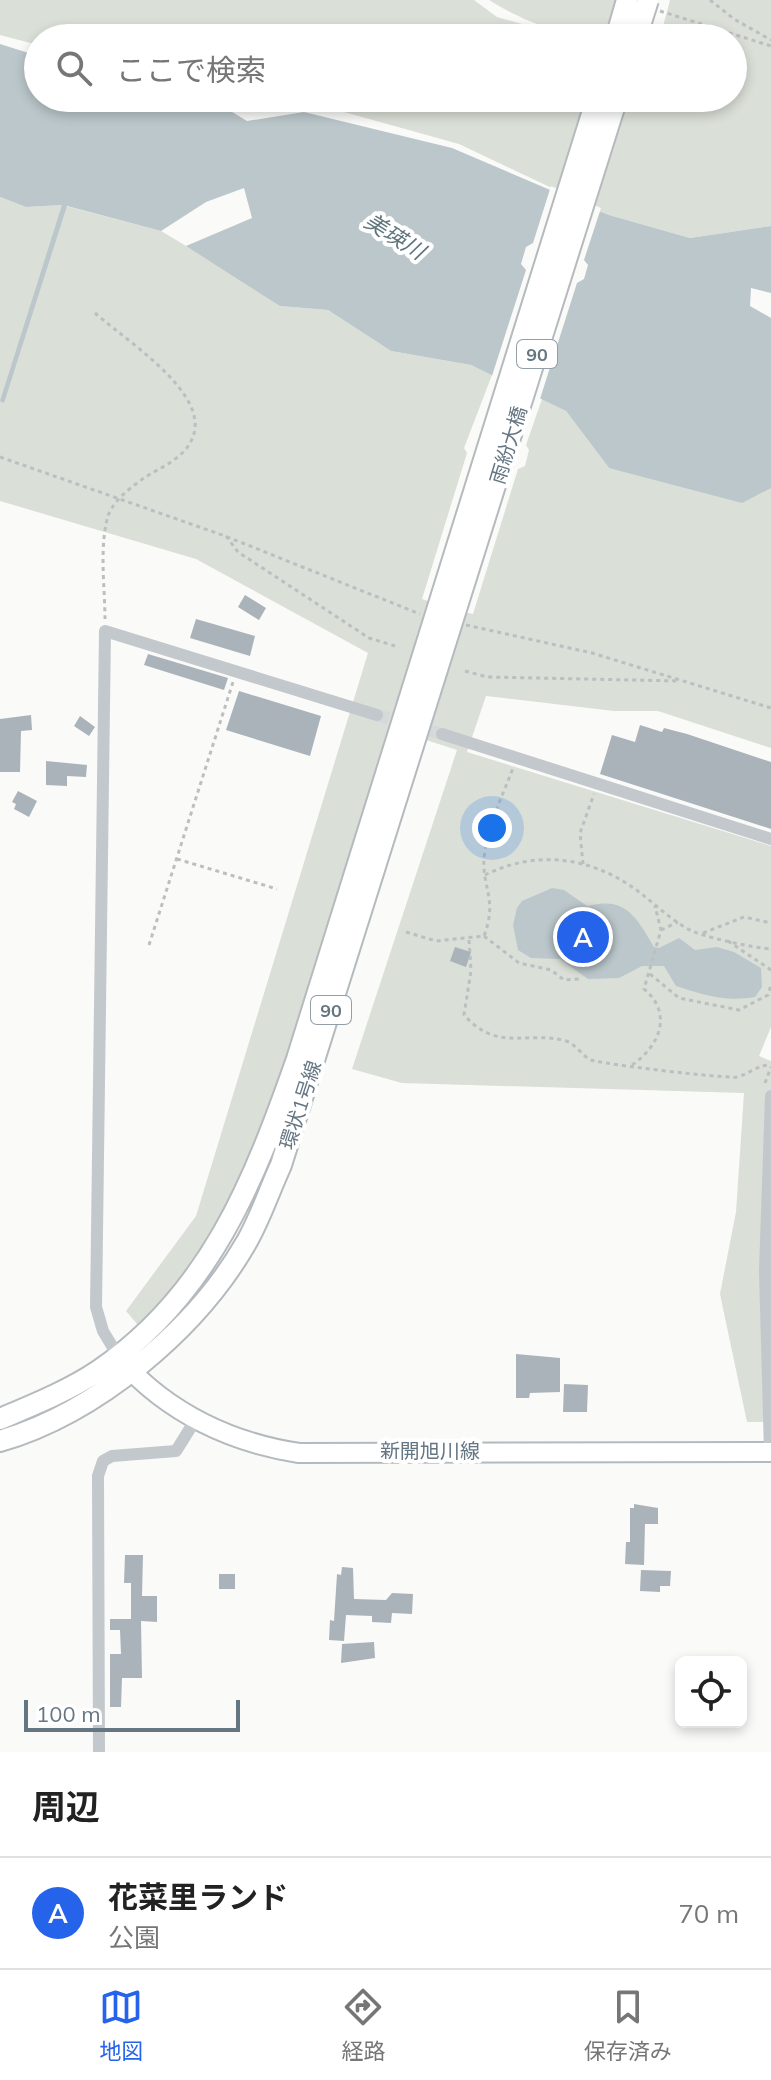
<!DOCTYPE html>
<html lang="ja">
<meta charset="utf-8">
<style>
body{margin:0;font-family:Mulish,"Noto Sans JP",sans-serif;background:#f6f6f6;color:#222}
.controls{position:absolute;right:24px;bottom:24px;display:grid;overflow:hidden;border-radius:12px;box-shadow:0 4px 12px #0003}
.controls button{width:72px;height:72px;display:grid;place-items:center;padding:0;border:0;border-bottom:2px solid #e0e0e0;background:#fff;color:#222;font:40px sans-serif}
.scale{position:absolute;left:24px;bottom:20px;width:216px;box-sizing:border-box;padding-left:8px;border:4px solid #657683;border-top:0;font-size:22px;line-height:28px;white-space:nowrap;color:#657683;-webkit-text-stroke:6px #fff;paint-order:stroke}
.you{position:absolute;left:492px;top:828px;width:28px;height:28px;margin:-20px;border:6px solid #fff;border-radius:50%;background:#1a73e8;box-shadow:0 0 0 12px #1a73e833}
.badge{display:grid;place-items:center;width:52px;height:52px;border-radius:50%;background:#2563eb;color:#fff;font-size:26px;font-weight:700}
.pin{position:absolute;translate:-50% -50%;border:4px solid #fff;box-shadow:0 2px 8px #0006}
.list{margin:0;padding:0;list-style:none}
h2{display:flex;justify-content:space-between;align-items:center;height:104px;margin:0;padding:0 32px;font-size:34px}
h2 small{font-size:26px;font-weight:400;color:#767676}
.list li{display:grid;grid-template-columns:52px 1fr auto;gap:24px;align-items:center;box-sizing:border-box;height:112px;padding:0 32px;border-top:2px solid #e0e0e0}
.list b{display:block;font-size:30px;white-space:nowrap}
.list p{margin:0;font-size:26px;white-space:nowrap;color:#767676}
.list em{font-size:26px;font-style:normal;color:#767676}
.icon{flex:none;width:44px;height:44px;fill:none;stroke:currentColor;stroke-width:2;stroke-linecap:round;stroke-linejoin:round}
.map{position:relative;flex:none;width:771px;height:1752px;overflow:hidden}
.search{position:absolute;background:#fff;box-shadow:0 4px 12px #0003;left:24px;right:24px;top:24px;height:88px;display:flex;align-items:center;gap:20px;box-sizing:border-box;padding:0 28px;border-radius:44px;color:#767676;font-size:30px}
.sheet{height:216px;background:#fff}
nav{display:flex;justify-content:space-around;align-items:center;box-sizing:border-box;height:112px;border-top:2px solid #e0e0e0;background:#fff;font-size:22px;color:#767676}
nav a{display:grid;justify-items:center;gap:4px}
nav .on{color:#2563eb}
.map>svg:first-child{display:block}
</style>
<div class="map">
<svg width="771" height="1752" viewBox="0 0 771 1752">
<rect width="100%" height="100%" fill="#fafaf8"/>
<path fill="#dadfd7" d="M0,0H474L497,17L571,38H38V45L0,35Z
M489,0H616L604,38C567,38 520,20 489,0Z
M670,0H771V226L690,238L609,215L459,144L308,102L249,112L226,98H733V38H660Z
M0,197L26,207L62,205L161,231L253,286L280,306L328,310L391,351L471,365L492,375L464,448L467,453L422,599L431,602L257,1150C223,1224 194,1267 138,1325L126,1311L196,1216L368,653L196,559L0,501Z
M542,399L566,411L609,468L771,488V748L658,711H614L486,696L467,752L771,846V1027L759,1056L771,1061V1422H747L720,1294L736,1212L744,1093L402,1083L352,1069L457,750L423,739L464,612L473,614L518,469L525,466L529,450L526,445Z"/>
<path fill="#bbc7cb" d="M0,44L38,56V98H209L247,121L304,112L452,148L609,215L690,238L771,226V293L751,288L750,306L771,318V488L742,503L609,468L566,411L471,365L391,351L328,310L280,306L186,246L252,218L244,188L206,202L161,231L67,206L4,403L0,401L62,205L26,207L0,197Z
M552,888L564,890L587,906C625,896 636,916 654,947L659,948L679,938L695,950L717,947L734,952L761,968L762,987L755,997C725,1002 704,995 676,986L664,966H642L619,978L588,979L560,959L531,958L518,950L513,925L517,908L522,901Z"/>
<path fill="#fafaf8" d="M551,186L601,208L584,260L588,265L584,279L577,283L539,402L491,379L526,270L521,264L526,247L533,243Z"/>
<path fill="#aab3b9" d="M245,595L266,608L259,620L238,607Z
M196,619L255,636L250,656L190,638Z
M148,654L228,678L224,690L144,665Z
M239,691L321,716L310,756L226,730Z
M31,715L32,730L21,731L20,772H0V719Z
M80,716L95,727L89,736L74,726Z
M640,725L662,732L664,728L687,734L771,762V829L600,774L612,735L635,742Z
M46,761L87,765L86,777L67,776V786L46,785Z
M18,791L37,801L29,817L14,809L16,804L12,802Z
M455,947L471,952L466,967L450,961Z
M516,1354L560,1358V1392L530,1393L529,1398H516Z
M564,1384L588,1385L587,1412H563Z
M634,1504L658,1508V1524H645L644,1565L625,1564L626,1542H630V1508H634Z
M125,1555H143L142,1596H157V1622L141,1621L142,1678H122L121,1707H110V1654H121L120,1630H110V1619H131V1583H124Z
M342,1567L353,1568L354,1599L386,1600L392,1593L413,1594L412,1614L392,1613L391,1623L372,1622V1616L346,1615L344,1641L329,1640L330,1620L334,1621L337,1574L341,1575Z
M641,1570L671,1571L670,1586H660V1592L640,1591Z
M219,1574H235V1589H219Z
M374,1642L375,1658L341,1663L342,1644Z"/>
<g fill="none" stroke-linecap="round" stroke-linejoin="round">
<path stroke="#d5d9db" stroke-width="12" stroke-dasharray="12 6" stroke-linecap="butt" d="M377,715L442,734"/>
<defs>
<path id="secondary" d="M122,1361C168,1413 232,1443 299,1453L771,1452"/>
<path id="primary" d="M0,1419C33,1405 68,1391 98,1371C210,1295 254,1181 297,1059L597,98
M0,1441C96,1413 196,1330 246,1243C260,1219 269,1191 281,1165L617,98"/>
</defs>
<use href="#secondary" stroke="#b3babf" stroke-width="22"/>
<use href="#primary" stroke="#b5babe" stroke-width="24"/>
<path stroke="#bbbfc2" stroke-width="3" stroke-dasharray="4 4" stroke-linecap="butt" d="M710,0L734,19L771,40
M660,11L771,46
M95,313C137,350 252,419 161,468C144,477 114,497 108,516C99,547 105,588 105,620
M0,457L225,536L420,614
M226,536L238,552L369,638L395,646
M466,625L592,653L771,708
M465,671L487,677L680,681
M177,859L277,889
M583,864L580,833L594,794
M485,875C537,849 593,857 639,892C655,904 670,919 688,929C702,937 754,948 771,949
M661,930L678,922
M406,932L436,941L484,936C499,896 479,886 485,851C489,822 503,795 513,768
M703,933L744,917L771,923
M484,936L519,963L551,970L564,980L580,979
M469,940L471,971L464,1015C498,1053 526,1030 566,1041C576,1044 582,1056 591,1060C602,1064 726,1079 737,1077C750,1074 756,1065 771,1065
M728,941L771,970
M149,945L233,682
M650,974L679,998L739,1010L768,995L771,985
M632,1065C660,1046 673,1013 644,989L661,930L655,906
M765,1083L771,1067"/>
<path stroke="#c3c8cc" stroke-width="12" d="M442,734L771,839
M118,1356L103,1331L96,1307L105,631L377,715
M770,1452L765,1271L771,1096
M99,1752L98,1476L103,1461L112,1456L176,1451L196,1419"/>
<use href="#secondary" stroke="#fff" stroke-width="18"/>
<use href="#primary" stroke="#fff" stroke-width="20"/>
<defs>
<path id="primary-bridge" d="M616,38L627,0
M636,38L648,0"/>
</defs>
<use href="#primary-bridge" stroke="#b5babe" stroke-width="24" stroke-linecap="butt"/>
<use href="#primary-bridge" stroke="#fff" stroke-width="20"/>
</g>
<g text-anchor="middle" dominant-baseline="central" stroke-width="8" stroke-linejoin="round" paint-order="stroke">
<g fill="#fff" stroke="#939fa8" stroke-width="2">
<rect x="517" y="340" width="40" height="28" rx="6"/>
<rect x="311" y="996" width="40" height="28" rx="6"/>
</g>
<g font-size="18" font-weight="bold" fill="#657683">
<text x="537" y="354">90</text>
<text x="331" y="1010">90</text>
</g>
<g font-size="20" fill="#657683" stroke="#fff">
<text transform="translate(508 445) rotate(-73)">雨紛大橋</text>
<text transform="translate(300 1105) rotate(-72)">環状1号線</text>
<text x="430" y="1450">新開旭川線</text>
</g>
<g font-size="22" font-style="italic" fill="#60757c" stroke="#fff">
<text transform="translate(395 236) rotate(32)">美瑛川</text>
</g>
</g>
</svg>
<div class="controls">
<button><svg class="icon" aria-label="locate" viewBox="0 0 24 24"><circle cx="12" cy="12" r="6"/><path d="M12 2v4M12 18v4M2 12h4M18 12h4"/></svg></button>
</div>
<div class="scale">100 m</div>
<div class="you"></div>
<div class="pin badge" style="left:583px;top:937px">A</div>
<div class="search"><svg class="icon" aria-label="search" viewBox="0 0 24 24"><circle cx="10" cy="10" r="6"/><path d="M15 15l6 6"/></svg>ここで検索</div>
</div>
<section class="sheet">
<h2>周辺<small></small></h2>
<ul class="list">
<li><span class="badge">A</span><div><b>花菜里ランド</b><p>公園</p></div><em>70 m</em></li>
</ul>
</section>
<nav>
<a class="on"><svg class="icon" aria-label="map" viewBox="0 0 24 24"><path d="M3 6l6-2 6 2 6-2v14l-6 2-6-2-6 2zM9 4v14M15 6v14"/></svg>地図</a>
<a><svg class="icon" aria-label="directions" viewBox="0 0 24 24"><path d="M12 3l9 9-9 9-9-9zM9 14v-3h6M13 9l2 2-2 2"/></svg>経路</a>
<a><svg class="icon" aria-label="saved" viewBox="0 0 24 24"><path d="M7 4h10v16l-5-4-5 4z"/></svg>保存済み</a>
</nav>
